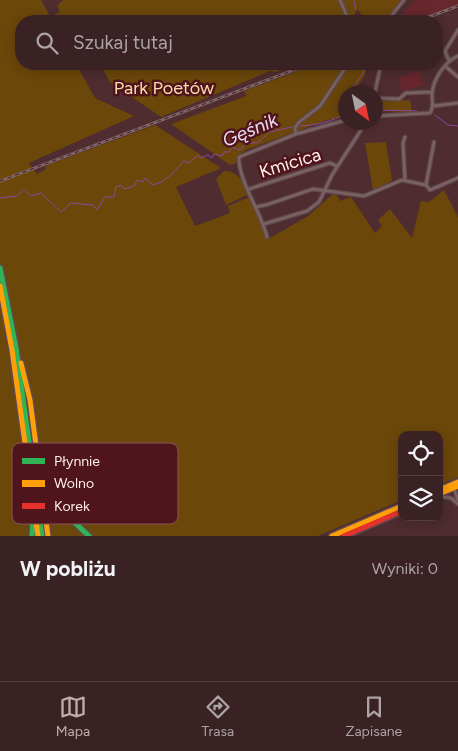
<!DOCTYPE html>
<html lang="pl">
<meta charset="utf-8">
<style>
body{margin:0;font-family:Figtree,sans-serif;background:#41292c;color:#f1f3f6}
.controls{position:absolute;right:15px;bottom:15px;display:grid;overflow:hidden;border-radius:10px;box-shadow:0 2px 12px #0003}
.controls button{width:45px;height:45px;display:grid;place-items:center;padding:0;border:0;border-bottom:1px solid #543e41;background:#3a2124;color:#f1f3f6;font:25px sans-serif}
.compass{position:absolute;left:338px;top:85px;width:45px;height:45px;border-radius:50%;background:#3a2124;box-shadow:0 2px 12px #0003;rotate:147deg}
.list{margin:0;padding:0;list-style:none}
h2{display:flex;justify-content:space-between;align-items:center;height:65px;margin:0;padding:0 20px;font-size:21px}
h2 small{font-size:16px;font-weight:400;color:#aba3a6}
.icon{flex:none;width:28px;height:28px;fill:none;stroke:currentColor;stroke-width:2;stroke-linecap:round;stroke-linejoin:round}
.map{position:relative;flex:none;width:458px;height:536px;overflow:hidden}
.search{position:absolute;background:#3a2124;box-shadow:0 2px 12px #0003;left:15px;right:15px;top:15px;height:55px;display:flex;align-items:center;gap:12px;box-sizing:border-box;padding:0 18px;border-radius:20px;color:#aba3a6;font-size:19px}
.sheet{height:145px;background:#3a2124}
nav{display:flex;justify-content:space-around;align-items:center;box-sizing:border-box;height:70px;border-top:1px solid #543e41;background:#3a2124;font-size:14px;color:#aba3a6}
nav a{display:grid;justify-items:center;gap:2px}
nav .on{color:#c1abac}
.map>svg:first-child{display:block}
</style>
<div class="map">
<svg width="458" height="536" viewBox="0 0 458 536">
<rect width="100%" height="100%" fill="#4e2c30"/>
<path fill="#67272d" d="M415,0H458V5L413,21H397Z
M419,70L424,85L403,91L398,78Z"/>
<path fill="#6b470a" d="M0,0H41L51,18L60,11L57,6L63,0H402L385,21H366L357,9L354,16L358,21H21V64H76L95,98L134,116L29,163L37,174L46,169L45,166L155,125L221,168L176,187L195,226L230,213L228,206L252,196L270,238L308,216L333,194L337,195L340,201L351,197L375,233L382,226L378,220L390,209L412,238L421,201L429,202L444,190L458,217V477L439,485V435H402V500L318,536H0Z
M100,64H296L276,72L270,71L161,117L110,82Z
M317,64H345L349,67L350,64H367L365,75L354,92H346L345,117L327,120L246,150L238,156L236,163L230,165L171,124L246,96L244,91Z
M410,100L412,112L376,111V101Z
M386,142L392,181L373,190L365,143Z
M224,171C236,170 246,183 249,194L226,205L216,179Z"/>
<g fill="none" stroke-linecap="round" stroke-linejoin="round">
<path stroke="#8b499c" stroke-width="1" d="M354,1L356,10
M350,92L363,73L366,64
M376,110L417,111
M344,114L340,104L346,97
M435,115L448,125L458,126
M297,126C313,126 333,122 346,113
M170,176L184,161L189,163L198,155L201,158L208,155L212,158L214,154L222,156L224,152H229L232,147L240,150L246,144L259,142L269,132L296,126
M0,198L17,196L24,189L31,196L41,193L61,212L71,203L93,205L97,210L105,197H114L116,187L121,185L124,189L134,186L137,180L143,182L145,178L153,185L163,181L169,176"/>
<defs>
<path id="street" d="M340,0L349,21
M372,21H381
M387,21L404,0
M449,61L445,51L458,30
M445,66L458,77
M375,92L381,64
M376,98L399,99L406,93L432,92
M433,106L458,103
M376,116L430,113C434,107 432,102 432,94C433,80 444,62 458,56
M296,134L295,128L298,123L320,106L348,64
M405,180L403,143L405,137
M426,185L434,142
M426,185L430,190L458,178
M249,189L330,163L337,166
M256,207L269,204L313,189L364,196L402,180L426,185
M264,224L307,211L319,202L332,175L361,130L362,122
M267,237C261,212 238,180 239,157L296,134L346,120
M454,488L458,500
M439,496L451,498L458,504"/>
<path id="fast" d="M0,268L16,348L42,536
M42,477L55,504L89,536
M32,536L33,520"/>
<path id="slow" d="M0,286L12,350L38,536
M21,363L30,400L48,536
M439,490L458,482
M439,494L458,486
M332,536L402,506"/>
<path id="jam" d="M344,536L402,511"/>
</defs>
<use href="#street" stroke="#61494d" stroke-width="5"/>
<use href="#fast" stroke="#61494d" stroke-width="8"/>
<use href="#slow" stroke="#61494d" stroke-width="8"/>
<use href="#jam" stroke="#61494d" stroke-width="8"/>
<use href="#street" stroke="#7a6162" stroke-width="2.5"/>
<use href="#fast" stroke="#30b455" stroke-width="5"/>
<use href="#slow" stroke="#ff9f0a" stroke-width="5"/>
<use href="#jam" stroke="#e5322d" stroke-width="5"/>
<defs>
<path id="rail" d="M418,21L458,6
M0,181L310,64"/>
</defs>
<use href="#rail" stroke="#7c6667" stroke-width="3"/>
<use href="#rail" stroke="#4f141c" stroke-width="1" stroke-dasharray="4" stroke-linecap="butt"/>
</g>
<g text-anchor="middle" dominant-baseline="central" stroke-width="5" stroke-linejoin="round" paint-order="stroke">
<g font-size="18" fill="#fddbaa" stroke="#4f141c">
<text x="164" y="88">Park Poetów</text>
</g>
<g font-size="18" fill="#ffefef" stroke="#4f141c">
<text transform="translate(290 163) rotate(-17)">Kmicica</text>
</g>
<g font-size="19" font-style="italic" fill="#ebd9f1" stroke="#4f141c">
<text transform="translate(250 130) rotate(-23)">Gęśnik</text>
</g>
</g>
<rect x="12" y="443" width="166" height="81" rx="8" fill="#4f141c" stroke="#84565b" stroke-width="1"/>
<rect x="22" y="458" width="23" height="6" fill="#30b455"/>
<rect x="22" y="480" width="23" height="7" fill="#ff9f0a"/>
<rect x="22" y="503" width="23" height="6" fill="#e5322d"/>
<g font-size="14" fill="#ffefef">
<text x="54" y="466">Płynnie</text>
<text x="54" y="488">Wolno</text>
<text x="54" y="511">Korek</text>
</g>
</svg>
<div class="controls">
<button><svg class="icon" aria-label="locate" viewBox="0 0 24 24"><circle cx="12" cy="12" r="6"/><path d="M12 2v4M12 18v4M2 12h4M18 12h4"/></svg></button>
<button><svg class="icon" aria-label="layers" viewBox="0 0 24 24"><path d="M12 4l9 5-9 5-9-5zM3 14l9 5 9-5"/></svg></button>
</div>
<svg class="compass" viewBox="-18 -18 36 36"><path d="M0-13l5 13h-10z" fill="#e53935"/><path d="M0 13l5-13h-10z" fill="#aba3a6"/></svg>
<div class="search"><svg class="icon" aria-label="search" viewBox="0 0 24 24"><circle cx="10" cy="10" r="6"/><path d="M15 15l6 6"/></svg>Szukaj tutaj</div>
</div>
<section class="sheet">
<h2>W pobliżu<small>Wyniki: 0</small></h2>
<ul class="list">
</ul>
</section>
<nav>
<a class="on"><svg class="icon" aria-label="map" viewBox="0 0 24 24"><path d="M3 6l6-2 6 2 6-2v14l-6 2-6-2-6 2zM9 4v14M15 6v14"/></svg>Mapa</a>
<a><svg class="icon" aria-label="directions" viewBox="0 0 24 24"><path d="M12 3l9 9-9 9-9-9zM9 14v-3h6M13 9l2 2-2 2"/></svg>Trasa</a>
<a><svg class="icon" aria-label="saved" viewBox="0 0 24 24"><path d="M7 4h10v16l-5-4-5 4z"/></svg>Zapisane</a>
</nav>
